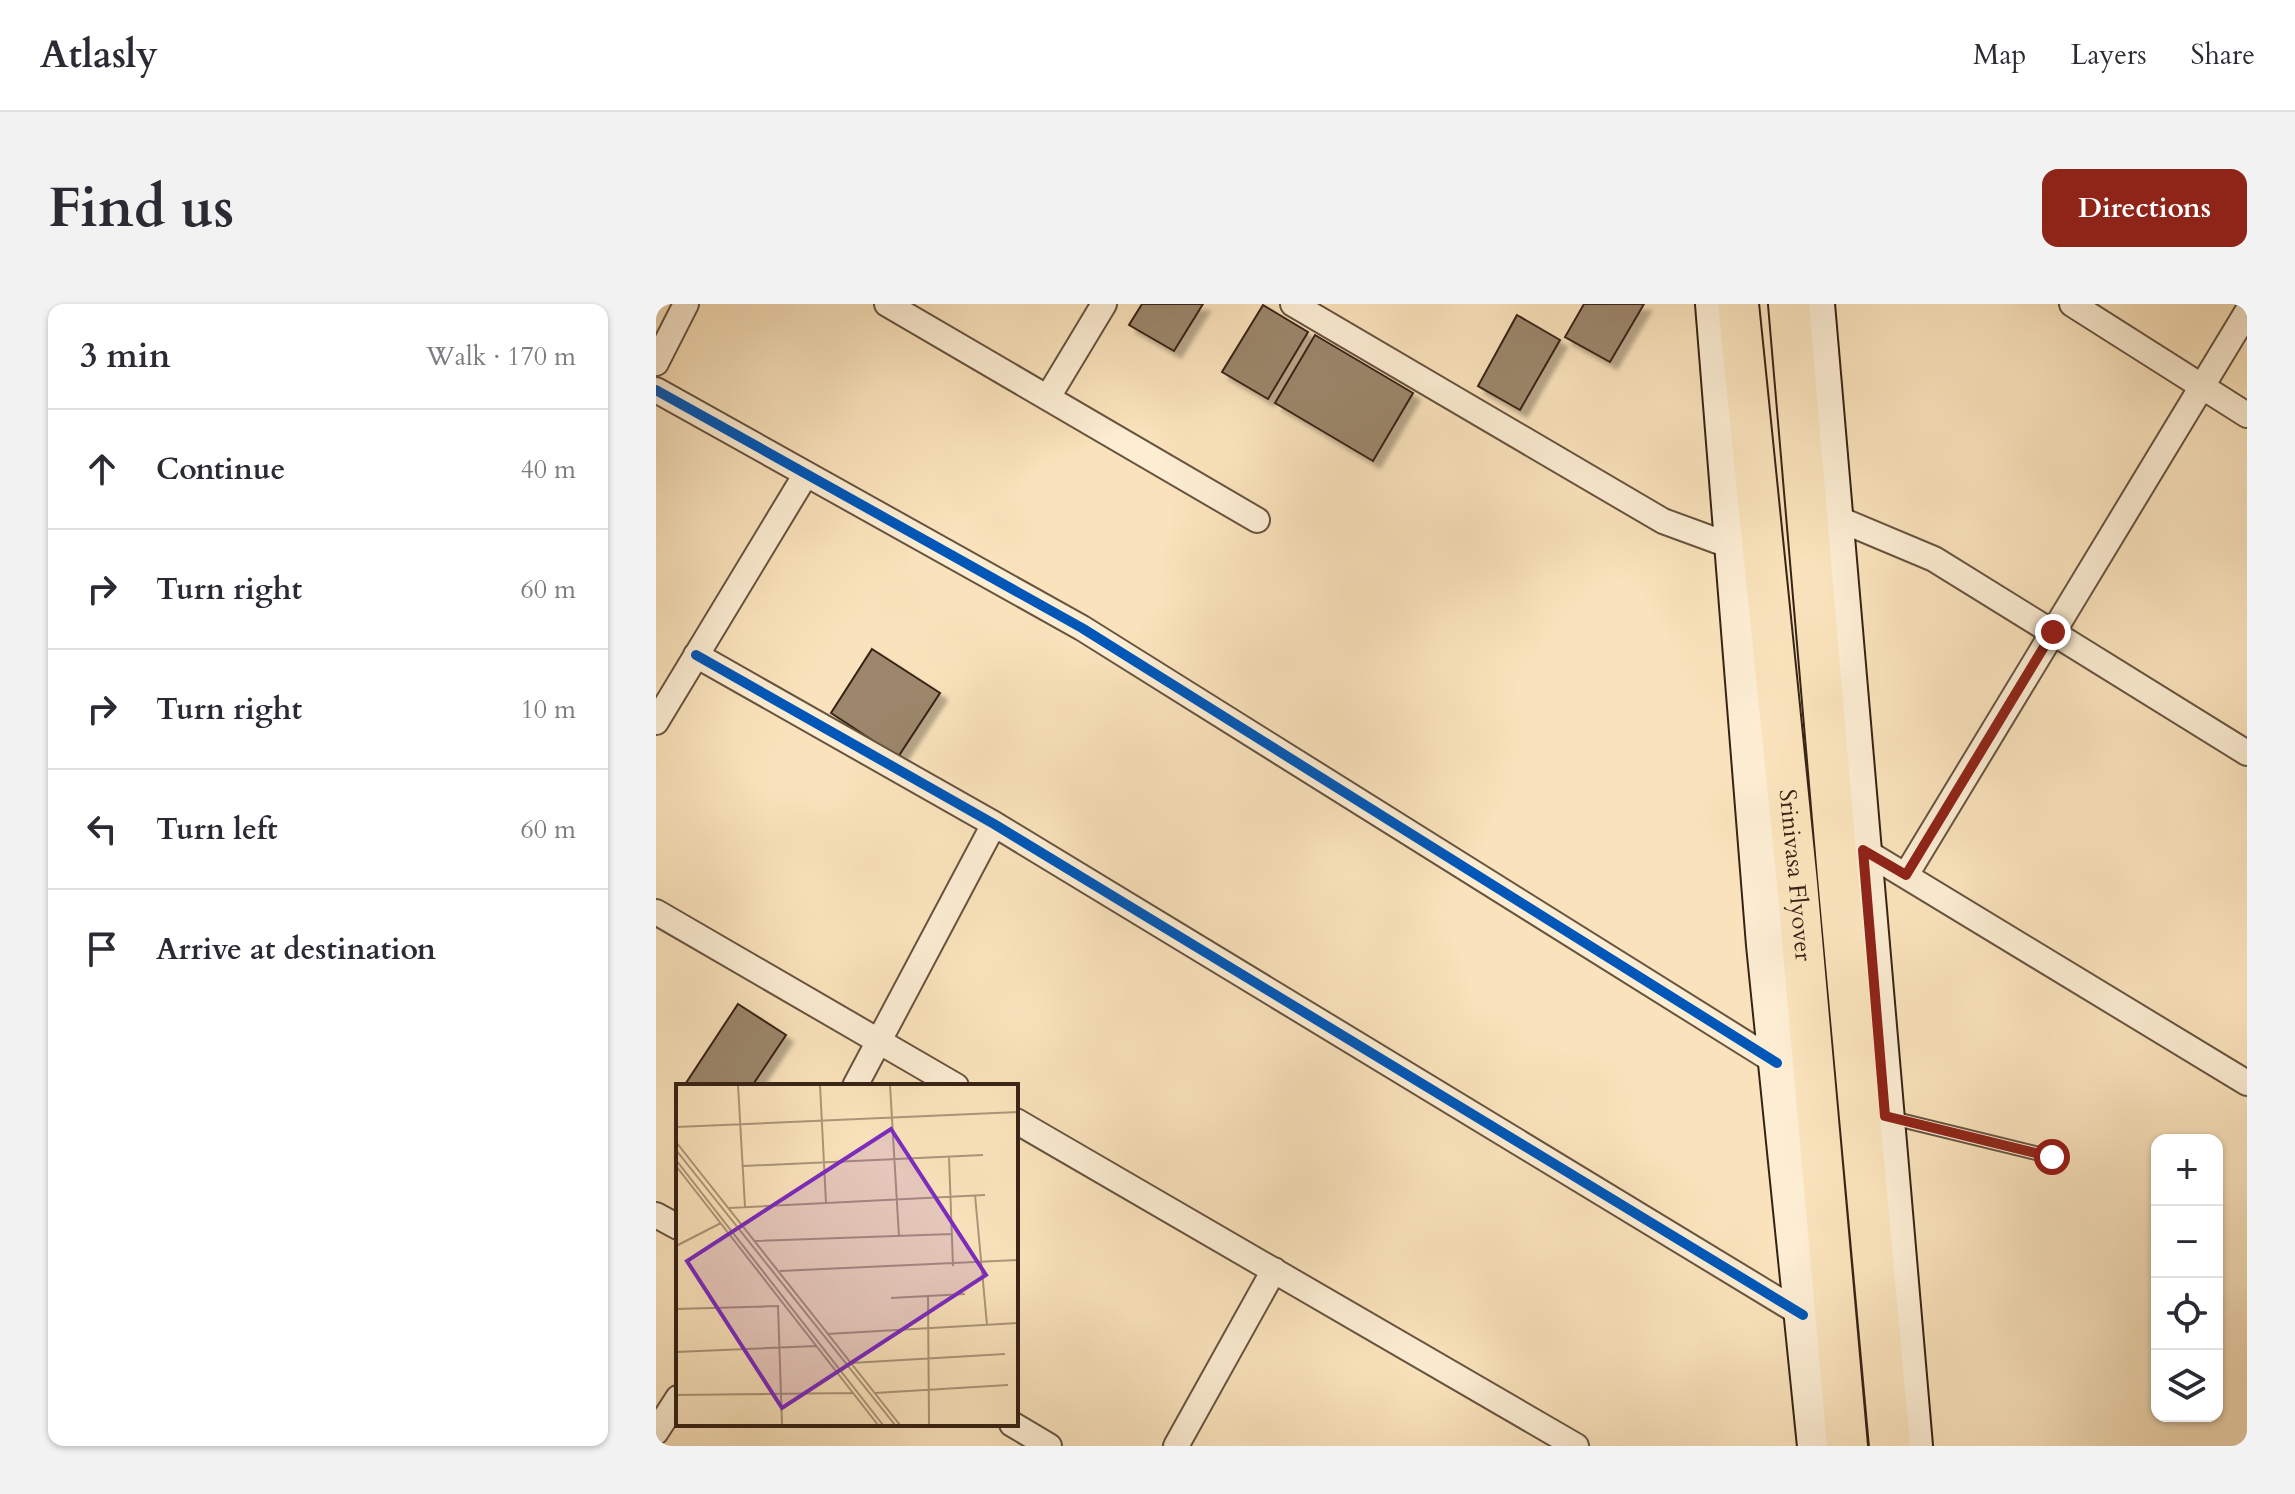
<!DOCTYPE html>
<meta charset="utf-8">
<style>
body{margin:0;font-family:Cardo,serif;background:#f2f2f3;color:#2b2b33}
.controls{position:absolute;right:24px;bottom:24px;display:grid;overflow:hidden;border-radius:16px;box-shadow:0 2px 6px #0004}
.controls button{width:72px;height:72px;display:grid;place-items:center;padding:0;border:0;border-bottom:2px solid #e1e1e2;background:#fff;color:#2b2b33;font:40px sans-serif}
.stop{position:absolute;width:24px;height:24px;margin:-18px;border:6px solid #8f2418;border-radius:50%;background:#fff}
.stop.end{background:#8f2418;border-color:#fff;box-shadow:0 2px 8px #0008}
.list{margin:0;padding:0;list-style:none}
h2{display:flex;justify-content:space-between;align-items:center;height:104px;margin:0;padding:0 32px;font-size:34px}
h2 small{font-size:26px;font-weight:400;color:#7c7c81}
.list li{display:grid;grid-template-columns:52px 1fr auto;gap:24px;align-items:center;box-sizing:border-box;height:120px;padding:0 32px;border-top:2px solid #e1e1e2}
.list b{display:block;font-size:30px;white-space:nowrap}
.list em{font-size:26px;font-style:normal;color:#7c7c81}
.icon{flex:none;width:44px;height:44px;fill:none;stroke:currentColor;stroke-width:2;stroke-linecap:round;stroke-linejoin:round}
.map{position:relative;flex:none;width:1591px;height:1142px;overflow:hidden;border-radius:16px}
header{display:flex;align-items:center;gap:48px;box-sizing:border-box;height:112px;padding:0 40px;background:#fff;border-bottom:2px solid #e1e1e2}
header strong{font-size:38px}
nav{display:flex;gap:44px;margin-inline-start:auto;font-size:28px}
.intro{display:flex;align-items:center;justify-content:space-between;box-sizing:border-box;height:192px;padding:0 48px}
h1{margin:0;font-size:56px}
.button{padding:20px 36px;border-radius:16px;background:#8f2418;color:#fff;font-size:28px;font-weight:700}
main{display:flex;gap:48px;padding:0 48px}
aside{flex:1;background:#fff;border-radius:16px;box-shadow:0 2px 6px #0004}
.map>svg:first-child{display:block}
</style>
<header>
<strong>Atlasly</strong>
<nav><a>Map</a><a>Layers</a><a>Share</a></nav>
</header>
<div class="intro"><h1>Find us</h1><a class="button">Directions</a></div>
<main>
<aside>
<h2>3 min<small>Walk · 170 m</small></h2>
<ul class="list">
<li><svg class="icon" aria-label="ahead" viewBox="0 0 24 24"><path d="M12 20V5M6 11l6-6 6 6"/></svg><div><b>Continue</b></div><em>40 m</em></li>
<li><svg class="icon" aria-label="right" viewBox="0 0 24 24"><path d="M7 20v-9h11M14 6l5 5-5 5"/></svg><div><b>Turn right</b></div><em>60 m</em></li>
<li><svg class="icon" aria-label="right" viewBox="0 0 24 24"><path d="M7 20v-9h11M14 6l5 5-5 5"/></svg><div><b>Turn right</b></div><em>10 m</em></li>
<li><svg class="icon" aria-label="left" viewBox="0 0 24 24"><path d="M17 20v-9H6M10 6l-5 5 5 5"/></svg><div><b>Turn left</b></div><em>60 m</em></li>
<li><svg class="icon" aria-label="arrive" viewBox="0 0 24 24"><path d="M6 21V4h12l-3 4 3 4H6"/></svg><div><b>Arrive at destination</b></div></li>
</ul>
</aside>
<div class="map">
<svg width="1591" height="1142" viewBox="0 0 1591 1142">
<defs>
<filter id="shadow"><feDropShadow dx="7" dy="7" stdDeviation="2" flood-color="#0004"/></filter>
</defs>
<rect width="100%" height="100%" fill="#fae3bc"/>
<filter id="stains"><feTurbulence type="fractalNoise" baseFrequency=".0025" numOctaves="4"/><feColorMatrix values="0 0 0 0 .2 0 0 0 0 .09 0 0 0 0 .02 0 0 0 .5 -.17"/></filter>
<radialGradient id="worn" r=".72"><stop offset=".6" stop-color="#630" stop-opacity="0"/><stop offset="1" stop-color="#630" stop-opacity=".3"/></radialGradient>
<path fill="#9c876c" stroke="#372315" stroke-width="2" filter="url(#shadow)" d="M486,0H547L518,47L473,21Z
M928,0H988L954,58L909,33Z
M607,1L652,28L612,95L566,68Z
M861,11L904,36L864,106L822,82Z
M659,31L757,89L717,157L619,99Z
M216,345L284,389L242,453L175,409Z
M82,700L130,731L96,782H28Z"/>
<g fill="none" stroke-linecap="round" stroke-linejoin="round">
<defs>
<path id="lane" d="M1232,813L1396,853"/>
<path id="street" d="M231,0L601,216
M637,0L1007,217L1078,243
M1416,0L1591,111
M0,59L30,0
M0,86L426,324L1121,759
M392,93L448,0
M1178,213L1278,255L1591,449
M40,351L338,520L1147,1011
M0,418L150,170
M1207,546L1591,779
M1250,571L1591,8
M0,608L300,782
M199,782L338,520
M360,817L920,1142
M0,911L22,923
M356,1120L393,1142
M0,1128L22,1094
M520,1142L618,966"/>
<path id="secondary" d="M1058,0L1109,641L1160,1142
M1160,0L1258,1142"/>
<g id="primary">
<path id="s1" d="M1082,0L1141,579L1191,1142"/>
<path d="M1133,0L1182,573L1234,1142"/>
</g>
</defs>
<use href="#lane" stroke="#68533f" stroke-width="16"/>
<use href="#street" stroke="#68533f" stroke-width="28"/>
<use href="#secondary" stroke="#372315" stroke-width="40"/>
<use href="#primary" stroke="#372315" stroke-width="44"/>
<use href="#lane" stroke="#fcedd3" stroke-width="12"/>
<use href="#street" stroke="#fcedd3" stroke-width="24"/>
<use href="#secondary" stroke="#fcedd3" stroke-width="36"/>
<use href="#primary" stroke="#fae3bc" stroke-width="40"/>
<defs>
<path id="cycleway" d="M0,86L426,324L1121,759
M40,351L338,520L1147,1011"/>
</defs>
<use href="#cycleway" stroke="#fcedd3" stroke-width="15"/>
<use href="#cycleway" stroke="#0057b8" stroke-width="10"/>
</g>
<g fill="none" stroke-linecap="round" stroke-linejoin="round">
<path stroke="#8f2418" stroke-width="10" d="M1396,853L1229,812L1207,546L1250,571L1397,328"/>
</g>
<g text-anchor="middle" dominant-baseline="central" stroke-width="7" stroke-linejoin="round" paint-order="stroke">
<g font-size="24" fill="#372315" stroke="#fcedd3">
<text stroke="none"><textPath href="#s1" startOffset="574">Srinivasa Flyover</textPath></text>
</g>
</g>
<g transform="translate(20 780)">
<rect width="342" height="342" fill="#fae3bc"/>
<path fill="none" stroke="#ac9679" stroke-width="2" d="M62,1L69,123M144,1L150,119M214,1L223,153M0,43L342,28M0,58L224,341M0,66L219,341M273,73L277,182M0,76L207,341M0,82L202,341M67,82L307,71M299,111L311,241M53,124L309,111M79,157L276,150M0,162L45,139M104,187L342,176M252,212L253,341M215,214L289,210M102,222L106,341M0,225L103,222M151,250L342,239M0,268L141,262M175,279L329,270M199,309L332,301M0,311L177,309"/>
<path fill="#7b2cbf" fill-opacity="0.15" stroke="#7b2cbf" stroke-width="4" d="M215,45L310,191L106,324L11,177Z"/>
<rect width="342" height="342" fill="none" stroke="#372315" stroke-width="4"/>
</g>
<rect width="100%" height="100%" filter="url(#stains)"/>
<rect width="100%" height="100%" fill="url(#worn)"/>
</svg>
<div class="controls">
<button>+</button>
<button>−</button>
<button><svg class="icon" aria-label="locate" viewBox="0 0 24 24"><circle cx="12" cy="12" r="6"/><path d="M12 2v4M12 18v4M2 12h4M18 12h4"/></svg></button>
<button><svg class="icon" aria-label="layers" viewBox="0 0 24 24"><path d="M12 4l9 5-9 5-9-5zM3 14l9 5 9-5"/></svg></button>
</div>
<div class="stop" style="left:1396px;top:853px"></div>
<div class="stop end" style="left:1397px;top:328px"></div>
</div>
</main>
